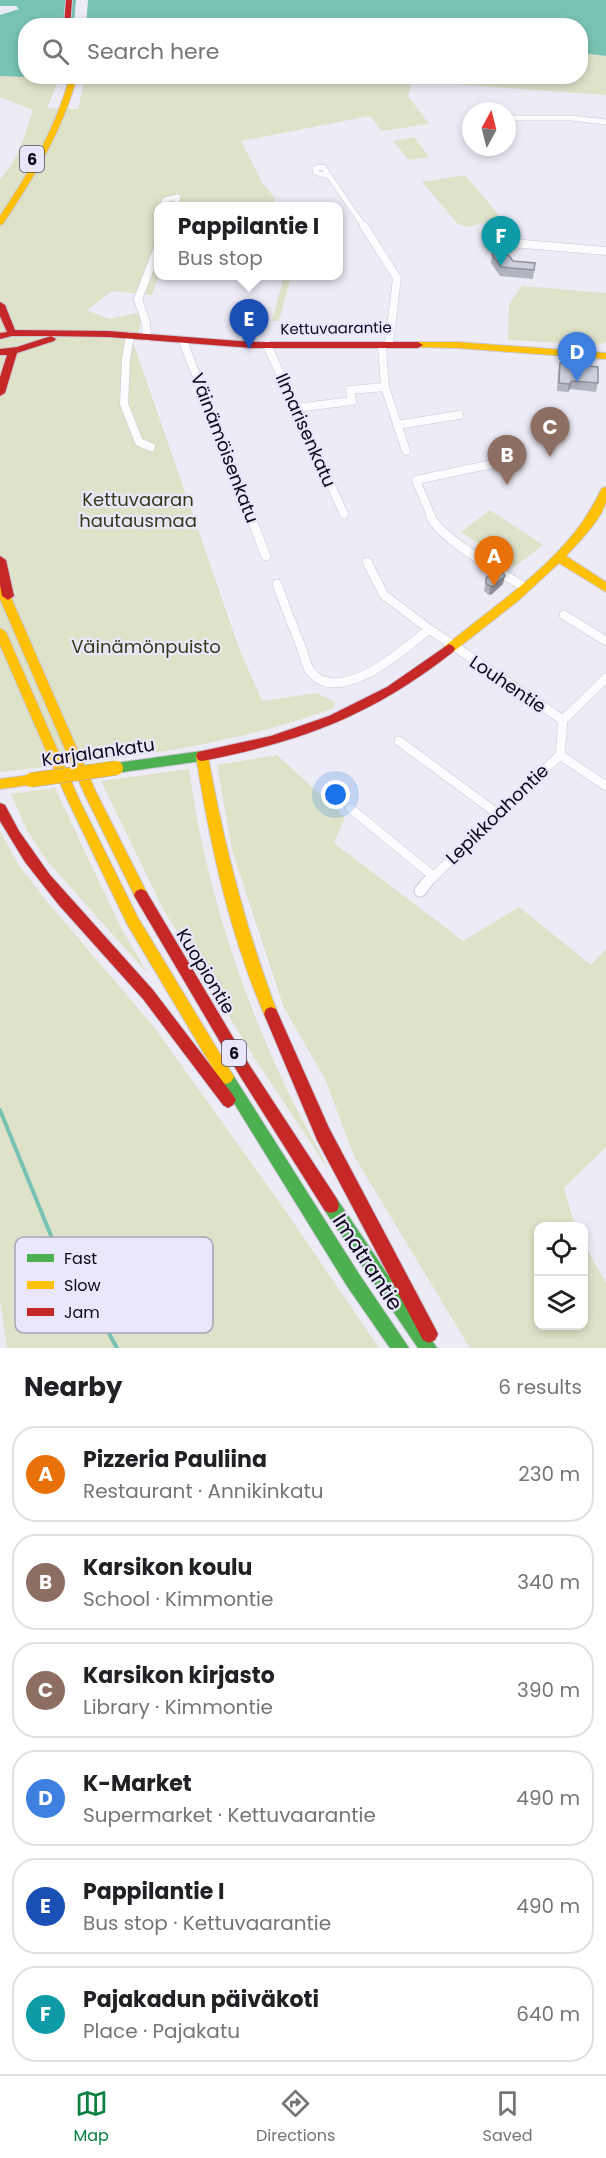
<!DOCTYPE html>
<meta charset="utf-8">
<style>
body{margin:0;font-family:Poppins,sans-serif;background:#f6f6f6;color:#202124}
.controls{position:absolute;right:18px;bottom:18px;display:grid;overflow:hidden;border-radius:12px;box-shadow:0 3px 9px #0003}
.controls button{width:54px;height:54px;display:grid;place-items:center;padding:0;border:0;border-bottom:2px solid #e0e0e0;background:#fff;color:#202124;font:30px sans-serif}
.compass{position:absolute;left:462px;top:102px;width:54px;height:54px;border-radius:50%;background:#fff;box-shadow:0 3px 9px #0003;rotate:7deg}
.you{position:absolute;left:336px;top:795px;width:21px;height:21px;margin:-15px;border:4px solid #fff;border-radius:50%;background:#1a73e8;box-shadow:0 0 0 9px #1a73e833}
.badge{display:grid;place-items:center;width:39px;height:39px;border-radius:50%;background:#0b8043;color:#fff;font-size:20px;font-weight:700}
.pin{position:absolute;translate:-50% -50px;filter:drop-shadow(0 2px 3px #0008)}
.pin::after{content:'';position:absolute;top:32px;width:21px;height:18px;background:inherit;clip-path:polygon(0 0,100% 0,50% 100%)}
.popup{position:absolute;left:154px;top:202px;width:189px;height:78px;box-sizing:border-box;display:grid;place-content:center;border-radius:12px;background:#fff;filter:drop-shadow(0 2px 4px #0005);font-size:20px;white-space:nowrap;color:#757577}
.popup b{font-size:22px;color:#202124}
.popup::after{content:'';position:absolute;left:50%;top:100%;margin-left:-12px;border:12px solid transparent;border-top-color:#fff}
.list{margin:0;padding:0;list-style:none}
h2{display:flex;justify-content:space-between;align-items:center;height:78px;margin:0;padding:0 24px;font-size:26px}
h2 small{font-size:20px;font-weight:400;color:#757577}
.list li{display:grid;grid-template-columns:39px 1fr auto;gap:18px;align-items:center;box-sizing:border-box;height:96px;margin:0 12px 12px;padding:0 12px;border:2px solid #e0e0e0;border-radius:24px}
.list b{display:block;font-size:22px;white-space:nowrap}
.list p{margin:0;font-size:20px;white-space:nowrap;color:#757577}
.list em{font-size:20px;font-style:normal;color:#757577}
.icon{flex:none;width:33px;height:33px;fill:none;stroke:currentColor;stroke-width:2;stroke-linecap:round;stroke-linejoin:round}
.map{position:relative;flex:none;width:606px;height:1348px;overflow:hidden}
.search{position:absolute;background:#fff;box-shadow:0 3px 9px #0003;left:18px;right:18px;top:18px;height:66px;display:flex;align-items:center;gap:15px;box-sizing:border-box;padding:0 21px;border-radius:24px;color:#757577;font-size:22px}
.sheet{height:726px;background:#fff}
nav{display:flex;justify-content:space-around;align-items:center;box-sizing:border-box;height:84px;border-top:2px solid #e0e0e0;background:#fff;font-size:16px;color:#757577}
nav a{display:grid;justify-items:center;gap:3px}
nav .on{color:#0b8043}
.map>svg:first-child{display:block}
</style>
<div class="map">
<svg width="606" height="1348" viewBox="0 0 606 1348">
<rect width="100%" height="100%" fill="#edebf6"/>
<path fill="#dee2c9" d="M581,53L606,56V95L412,81L408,96L429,124L382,131L370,116L241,141L263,184L275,198L272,206H159L161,276L158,277L152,295L112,291L87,310L109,319L141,312L140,328L133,342L239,648L262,701L316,693L335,702L334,708C227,748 113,759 0,772V179C18,161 25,134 33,110L0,97V76L29,77L58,81L47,108L78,109L84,82L105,77L580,76Z
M414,137L429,157L409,160L393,141Z
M465,175L498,214L496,220L467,227L458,224L422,182Z
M284,276H291L279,321H272Z
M522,286L606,293V342L597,345L508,340L509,304Z
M490,510L543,545L514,567L461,532Z
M277,755L345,817L334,843L463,941L519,907L591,965L606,949V1147L564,1188L575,1226H538V1326H584V1244L606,1283V1348H470L354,1156L325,1079L284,1008L232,850L217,765Z
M189,769C203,871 234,972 276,1066C292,1102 312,1137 330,1172L257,1062L163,909L101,781Z
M55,788L121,928L148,974L48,862L27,831L11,794Z
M0,831L18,864L44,898L154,1027L285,1210L379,1348H7L0,1300Z"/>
<path fill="#78c2b4" d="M0,0H606V56L581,53L580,26H26V76L105,77L74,82L29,77L0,76V15L19,9L16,6H0Z"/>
<path fill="#edebf6" d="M76,0H88L86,25H74Z"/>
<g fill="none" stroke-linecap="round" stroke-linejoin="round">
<path stroke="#78c2b4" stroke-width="4" d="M0,1110L56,1248L66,1255L117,1348"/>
<defs>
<path id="street-far3" d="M482,111H497
M507,118H571L606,122
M323,167L330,177L315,172L316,168Z
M330,177L365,228
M162,206L165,200L178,197L175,206
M159,213V222"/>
<path id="street-far2" d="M364,226L397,278L389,343
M512,243L606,251
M130,336L126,359L124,404L139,442L151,447
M147,337L146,323L138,299L159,245
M183,341L251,516
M267,345L344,514
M382,347L385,387L406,451
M296,408L352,401L350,390L385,387
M397,425L459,415
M431,516L416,480L502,462"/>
<path id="street-far1" d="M250,515L266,556
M430,515C440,539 499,571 523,586
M367,562L384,595L429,629L563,720
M277,584C285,606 293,627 302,649C304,655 306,665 310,671C339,708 405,649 429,629
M564,615L606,641
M399,741L498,814
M560,755L606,786
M350,808L433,876
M427,883L560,755L563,720L606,678"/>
<path id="street" d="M420,891L428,881"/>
<path id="fast" d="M202,751L206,752L208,756L206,760L202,761L116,773L111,772L110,768L111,764L116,763Z
M226,1070L231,1072L359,1274L409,1348H390L347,1286L221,1082L218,1077L221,1072Z
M331,1197L337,1199L437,1348H418L325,1211L323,1205L325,1199Z"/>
<path id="slow" d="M70,76H77C63,131 34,177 3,224L0,225V216C30,171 56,128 70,76Z
M418,342H457L606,353V359L457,348L415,347L413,345Z
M606,487C606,492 606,498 606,502C601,520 578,543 566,556L606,582V592L559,563L519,600L453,652H445L443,649L445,646C489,610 539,577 575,532C586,518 594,504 602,488Z
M0,582L6,586L96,792L148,895L146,899L141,901L136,899L84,793L0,599Z
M0,628L6,632L79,799L137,916L231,1072L234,1077L231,1082L226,1084L221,1082L127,924L67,799L0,645Z
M202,751L206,752L208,756C224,845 246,930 278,1014L276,1019L271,1021L266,1019C230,936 210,845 196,756L198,752Z
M31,775L36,776L37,780L36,784L0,789V779Z"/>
<path id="jam" d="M66,0H72L70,26H64Z
M0,302L5,305L15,330L108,331L252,342H418L423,345L418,348H252L108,337L51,336L56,339L54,341L17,353L5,393L0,396V377L7,355H0V349L17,347L51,336H12L0,339V333L7,332L0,316Z
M0,556L6,560L14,596L8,600L2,596L0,585Z
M449,644L453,646L455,649L453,652C371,716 303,741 202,761L198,760L196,756L198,752L202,751L271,736L329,716L387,687Z
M0,803L5,805L19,831L50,875L153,990L233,1095L236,1100L233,1105L228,1108L223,1105L143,999L58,904L25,862L0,821Z
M141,889L146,891L250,1066L337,1199L339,1205L337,1211L331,1213L325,1211L240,1076L136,899L134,895L136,891Z
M271,1007L276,1009L329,1128L435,1328L438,1334L435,1340L429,1343L423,1340L317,1140L264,1014L266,1009Z"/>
</defs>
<use href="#street-far3" stroke="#cac7d6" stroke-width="6"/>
<use href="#street-far2" stroke="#cac7d6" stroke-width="9"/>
<use href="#street-far1" stroke="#cac7d6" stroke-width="10"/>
<use href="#street" stroke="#cac7d6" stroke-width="13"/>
<use href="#fast" stroke="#cac7d6" stroke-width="2"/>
<use href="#slow" stroke="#cac7d6" stroke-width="2"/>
<use href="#jam" stroke="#cac7d6" stroke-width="2"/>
<use href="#street-far3" stroke="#fcfcfe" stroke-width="5"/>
<use href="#street-far2" stroke="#fcfcfe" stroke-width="8"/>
<use href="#street-far1" stroke="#fcfcfe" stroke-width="9"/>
<use href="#street" stroke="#fcfcfe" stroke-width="11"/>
<use href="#fast" fill="#4caf50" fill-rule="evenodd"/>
<use href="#slow" fill="#ffc107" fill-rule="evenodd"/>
<use href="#jam" fill="#c62828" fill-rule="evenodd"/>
<defs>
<path id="slow-bridge" d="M31,780L116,768"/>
</defs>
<use href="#slow-bridge" stroke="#a7a1b6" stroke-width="15" stroke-linecap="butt"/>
<use href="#slow-bridge" stroke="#ffc107" stroke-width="14"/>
</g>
<path fill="#b2b4c0" d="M492,254L513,261L534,270L533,279L500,276L491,263Z
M560,363L598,383L596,392L570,389L568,392L557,391L558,371Z
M486,578L503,584L492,594L489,595L484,591Z"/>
<path fill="#91929c" d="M572,381L570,389L568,392L569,384Z
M505,576L503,584L492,594L489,595L490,586Z"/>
<path fill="#cfd1df" stroke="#91929c" stroke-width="1.5" d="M505,251L513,261L535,263L534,270L501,267L492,254Z
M560,363L598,367V383L572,381L569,384L559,383Z
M495,570L503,572L505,576L493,586H490L486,583V578Z"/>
<g text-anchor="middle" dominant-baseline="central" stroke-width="4.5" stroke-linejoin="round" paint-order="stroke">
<g font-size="15" fill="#0e091a" stroke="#eae6fb">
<text transform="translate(336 328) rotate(-1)">Kettuvaarantie</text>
</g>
<g fill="#eae6fb" stroke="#504b5e" stroke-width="1.5">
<rect x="20" y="146" width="24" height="26" rx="4.5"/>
<rect x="222" y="1040" width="24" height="26" rx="4.5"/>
</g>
<g font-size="16" font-weight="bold" fill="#0e091a">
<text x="32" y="159">6</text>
<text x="234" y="1053">6</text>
</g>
<g font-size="18" fill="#0e091a" stroke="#eae6fb">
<text transform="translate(306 430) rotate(66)">Ilmarisenkatu</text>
<text transform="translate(225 448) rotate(69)">Väinämöisenkatu</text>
<text transform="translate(508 684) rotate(34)">Louhentie</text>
<text transform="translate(98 752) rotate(-8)">Karjalankatu</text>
<text transform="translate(497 814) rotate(-44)">Lepikkoahontie</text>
<text transform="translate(206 971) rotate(59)">Kuopiontie</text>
</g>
<g font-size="18" fill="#343916" stroke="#eae6fb">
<text x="138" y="499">Kettuvaaran<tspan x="138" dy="21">hautausmaa</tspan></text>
<text x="146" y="646">Väinämönpuisto</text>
</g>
<g font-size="21" fill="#0e091a" stroke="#eae6fb">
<text transform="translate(368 1262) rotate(57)">Imatrantie</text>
</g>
</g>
<rect x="15" y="1237" width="198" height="96" rx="9" fill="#eae6fb" stroke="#a8a4b8" stroke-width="1.5"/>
<rect x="27" y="1254" width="27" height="8" fill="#4caf50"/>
<rect x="27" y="1281" width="27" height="8" fill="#ffc107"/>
<rect x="27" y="1308" width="27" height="8" fill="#c62828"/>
<g font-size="16" fill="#0e091a">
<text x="64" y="1264">Fast</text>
<text x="64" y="1291">Slow</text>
<text x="64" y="1318">Jam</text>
</g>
</svg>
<div class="controls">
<button><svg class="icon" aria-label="locate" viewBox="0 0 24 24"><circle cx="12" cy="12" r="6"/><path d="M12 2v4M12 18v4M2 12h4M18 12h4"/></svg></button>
<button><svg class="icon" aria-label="layers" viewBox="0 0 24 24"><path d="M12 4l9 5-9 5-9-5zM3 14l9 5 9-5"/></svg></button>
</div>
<svg class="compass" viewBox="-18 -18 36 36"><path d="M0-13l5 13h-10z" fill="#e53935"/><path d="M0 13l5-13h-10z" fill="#757577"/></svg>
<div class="you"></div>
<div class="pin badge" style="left:494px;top:586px;background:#e8710a">A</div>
<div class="pin badge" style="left:507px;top:485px;background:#8d6e63">B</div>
<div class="pin badge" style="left:550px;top:457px;background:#8d6e63">C</div>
<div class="pin badge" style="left:577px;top:382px;background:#3f7fe0">D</div>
<div class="pin badge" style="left:249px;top:349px;background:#1a4fb4">E</div>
<div class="popup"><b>Pappilantie I</b>Bus stop</div>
<div class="pin badge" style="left:501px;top:266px;background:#0f9aa8">F</div>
<div class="search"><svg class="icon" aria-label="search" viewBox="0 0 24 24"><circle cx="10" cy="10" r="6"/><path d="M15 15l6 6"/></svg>Search here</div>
</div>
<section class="sheet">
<h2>Nearby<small>6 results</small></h2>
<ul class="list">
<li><span class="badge" style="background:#e8710a">A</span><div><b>Pizzeria Pauliina</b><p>Restaurant · Annikinkatu</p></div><em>230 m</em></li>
<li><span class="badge" style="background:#8d6e63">B</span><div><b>Karsikon koulu</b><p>School · Kimmontie</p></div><em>340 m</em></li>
<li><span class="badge" style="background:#8d6e63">C</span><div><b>Karsikon kirjasto</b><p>Library · Kimmontie</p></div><em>390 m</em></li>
<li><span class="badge" style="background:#3f7fe0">D</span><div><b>K-Market</b><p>Supermarket · Kettuvaarantie</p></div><em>490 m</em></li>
<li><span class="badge" style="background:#1a4fb4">E</span><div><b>Pappilantie I</b><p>Bus stop · Kettuvaarantie</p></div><em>490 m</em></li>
<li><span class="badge" style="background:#0f9aa8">F</span><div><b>Pajakadun päiväkoti</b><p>Place · Pajakatu</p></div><em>640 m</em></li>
</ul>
</section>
<nav>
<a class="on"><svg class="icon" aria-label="map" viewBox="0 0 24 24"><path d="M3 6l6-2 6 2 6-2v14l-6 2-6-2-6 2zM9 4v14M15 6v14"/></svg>Map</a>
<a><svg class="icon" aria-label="directions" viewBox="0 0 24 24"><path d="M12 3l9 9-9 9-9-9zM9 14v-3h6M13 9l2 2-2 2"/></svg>Directions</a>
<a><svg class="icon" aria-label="saved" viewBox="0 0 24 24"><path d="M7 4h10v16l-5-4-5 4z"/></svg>Saved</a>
</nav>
